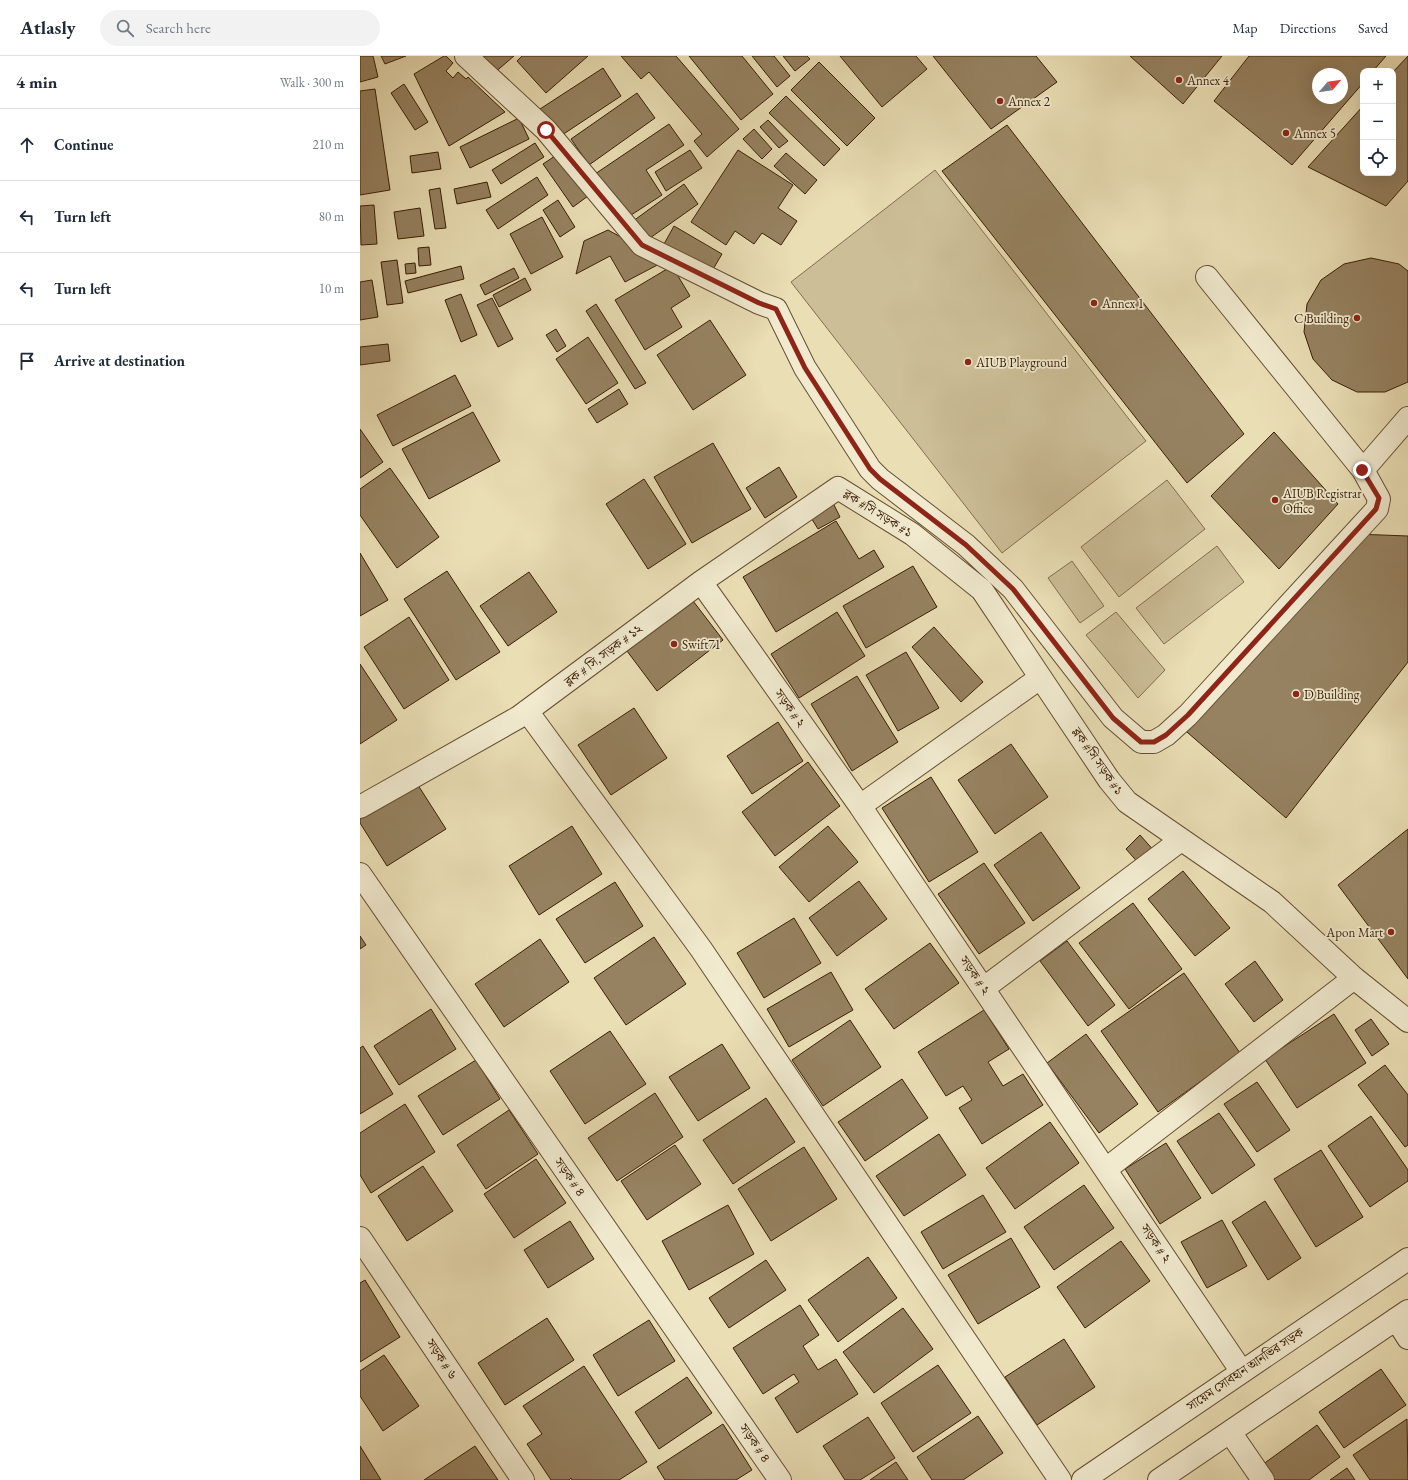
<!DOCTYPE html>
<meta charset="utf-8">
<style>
body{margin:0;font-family:"EB Garamond","Noto Serif Bengali",serif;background:#f2f2f3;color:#1f2937}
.controls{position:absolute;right:12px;top:12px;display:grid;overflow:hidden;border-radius:8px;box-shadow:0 4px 16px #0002}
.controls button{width:36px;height:36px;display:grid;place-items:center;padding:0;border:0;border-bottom:1px solid #e0e1e3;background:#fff;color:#1f2937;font:20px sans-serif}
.compass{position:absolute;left:952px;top:12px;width:36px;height:36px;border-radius:50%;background:#fff;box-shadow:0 4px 16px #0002;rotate:61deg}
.stop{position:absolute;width:12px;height:12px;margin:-9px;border:3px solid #8f2418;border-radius:50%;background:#fff}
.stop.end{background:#8f2418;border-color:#fff;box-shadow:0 1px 4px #0008}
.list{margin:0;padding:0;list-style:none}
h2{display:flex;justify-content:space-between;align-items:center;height:52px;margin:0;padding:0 16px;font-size:17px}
h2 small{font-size:13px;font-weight:400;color:#747a83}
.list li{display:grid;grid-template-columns:26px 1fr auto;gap:12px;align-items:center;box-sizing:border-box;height:72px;padding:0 16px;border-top:1px solid #e0e1e3}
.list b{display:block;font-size:15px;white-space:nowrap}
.list em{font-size:13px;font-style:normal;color:#747a83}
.icon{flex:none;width:22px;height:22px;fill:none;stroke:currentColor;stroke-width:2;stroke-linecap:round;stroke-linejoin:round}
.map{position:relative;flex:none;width:1048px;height:1424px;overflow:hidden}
header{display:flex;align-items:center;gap:24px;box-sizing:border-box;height:56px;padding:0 20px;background:#fff;border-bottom:1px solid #e0e1e3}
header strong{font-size:19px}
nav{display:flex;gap:22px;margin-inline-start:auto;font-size:14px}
.search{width:280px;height:36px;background:#f2f2f3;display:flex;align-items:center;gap:10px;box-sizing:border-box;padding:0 14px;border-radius:22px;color:#747a83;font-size:15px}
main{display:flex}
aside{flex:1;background:#fff}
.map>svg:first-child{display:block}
</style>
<header>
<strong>Atlasly</strong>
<div class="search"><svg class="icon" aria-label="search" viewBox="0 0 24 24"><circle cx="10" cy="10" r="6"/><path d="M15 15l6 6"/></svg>Search here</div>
<nav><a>Map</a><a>Directions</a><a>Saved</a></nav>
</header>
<main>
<aside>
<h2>4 min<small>Walk · 300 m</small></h2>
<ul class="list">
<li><svg class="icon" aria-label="ahead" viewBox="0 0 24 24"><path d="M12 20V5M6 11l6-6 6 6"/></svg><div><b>Continue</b></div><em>210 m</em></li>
<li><svg class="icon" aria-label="left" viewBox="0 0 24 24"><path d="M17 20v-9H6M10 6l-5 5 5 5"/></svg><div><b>Turn left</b></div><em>80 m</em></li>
<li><svg class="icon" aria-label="left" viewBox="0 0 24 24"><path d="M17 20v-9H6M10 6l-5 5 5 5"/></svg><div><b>Turn left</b></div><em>10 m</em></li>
<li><svg class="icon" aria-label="arrive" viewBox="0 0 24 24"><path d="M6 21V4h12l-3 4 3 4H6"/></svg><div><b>Arrive at destination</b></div></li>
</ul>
</aside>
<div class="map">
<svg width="1048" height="1424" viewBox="0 0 1048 1424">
<rect width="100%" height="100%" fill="#eadeb5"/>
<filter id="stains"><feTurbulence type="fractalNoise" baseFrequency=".005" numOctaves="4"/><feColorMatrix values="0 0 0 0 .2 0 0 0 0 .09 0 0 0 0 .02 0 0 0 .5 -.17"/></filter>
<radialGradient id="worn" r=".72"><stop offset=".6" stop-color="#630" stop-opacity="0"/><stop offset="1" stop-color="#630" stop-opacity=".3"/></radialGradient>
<path fill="#ccbe97" stroke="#836e4e" d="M575,114L786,385L642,497L431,226Z
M807,424L845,473L759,541L721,491Z
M857,490L884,526L804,588L776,552Z
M712,505L744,550L720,567L688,522Z
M756,556L805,614L778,642L726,579Z"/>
<path fill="#968261" stroke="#3a1f05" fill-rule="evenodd" d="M0,0H13L18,21L0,26Z
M21,0H46L25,8Z
M84,0H86L93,7L86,15L93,22L98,16L106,23L108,21L145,56L89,90L54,18Z
M116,0H154L133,18Z
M162,0H228L186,37L157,5Z
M261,0H316L379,73L347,101L334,85L342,78L289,16L281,23Z
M329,0H382L413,38L381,64Z
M392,0H414L430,20L417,31Z
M423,0H447L450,3L435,15Z
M480,0H556L567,13L522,51Z
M573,0H676L697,26L631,73Z
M770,0H862L823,48Z
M889,0H1026L1013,15H1003V27L932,109L854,45ZM958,18H982V42H958Z
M1048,0V125L1026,150L948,111L1003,50V117H1033V16Z
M459,6L515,62L487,90L431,34Z
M243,12L261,40L199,81L180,53Z
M44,28L68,66L55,74L31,37Z
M15,33L30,134L0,139V35Z
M277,37L295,62L229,109L211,83Z
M426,40L480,93L464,110L409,57Z
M159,62L169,83L110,112L100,91Z
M408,64L428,85L419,92L400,71Z
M309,68L324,89L286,114L302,139L265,163L235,118Z
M647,69L884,378L827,427L582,115Z
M394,73L412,93L402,103L383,83Z
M175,87L184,101L141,128L132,114Z
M330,94L342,112L306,135L295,116Z
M378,94L433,129L418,152L437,165L421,189L402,177L394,188L375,175L366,189L331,166Z
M78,96L81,113L52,117L50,100Z
M426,97L457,124L445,138L414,110Z
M198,98L228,140L213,151L183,108Z
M177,121L188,139L138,173L126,154Z
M127,126L131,141L97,148L94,133Z
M324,128L338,148L283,187L269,168Z
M80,132L86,172L75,173L69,134Z
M198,144L215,171L200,181L183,154Z
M14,149L17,188L1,189L0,150Z
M60,152L64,180L38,183L34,156Z
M182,161L203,201L171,218L150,178Z
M314,170L362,198L352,215L304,188Z
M248,174L305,205L265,226L250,200L216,218L224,185Z
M69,191L71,209L59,210L58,192Z
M1011,202L1039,208L1048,215V326L1025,336H997L972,324L953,303L944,276L947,248L961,224L984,208Z
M37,204L43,247L27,249L21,206Z
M55,207L56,217L46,218L45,208Z
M101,210L104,223L48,237L45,225Z
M312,210L330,240L311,252L322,271L285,294L255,244Z
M154,212L159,222L125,239L120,229Z
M165,222L171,234L139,251L133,239Z
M12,224L18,261L0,264V226Z
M101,238L117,279L101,286L85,244Z
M132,242L153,283L138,291L117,249Z
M236,248L286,327L275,333L226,255Z
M350,264L386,319L333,354L297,299Z
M196,273L206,290L197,296L186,279Z
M228,281L258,327L226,348L196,303Z
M28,288L30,305L0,309V291Z
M95,319L111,350L33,390L17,359Z
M259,333L268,348L237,367L228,353Z
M113,356L140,405L69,443L42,393Z
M0,373L23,406L0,422Z
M914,376L978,448L919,513L851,440Z
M353,387L391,453L332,487L294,421Z
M419,411L437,441L405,462L386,432Z
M30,412L79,481L37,512L0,459V433Z
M284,423L326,488L288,513L246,448Z
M473,447L480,461L458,473L450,460Z
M476,465L499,503L514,494L524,511L416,576L383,521Z
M995,478L1048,480V606L926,762L820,670Z
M0,497L28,544L0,560Z
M553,510L577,551L506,592L483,550Z
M87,515L140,596L96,624L44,543Z
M169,516L197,556L148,590L120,550Z
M330,541L363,584L297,635L264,591Z
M477,556L505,600L439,642L411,598Z
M49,561L89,624L44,653L4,591Z
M574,571L623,626L601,646L552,591Z
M546,596L579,652L538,675L506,619Z
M0,608L37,664L0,688Z
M497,620L538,686L492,715L451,648Z
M274,652L307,702L251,739L218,689Z
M418,666L443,705L392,738L367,700Z
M651,688L688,741L635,778L598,724Z
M448,706L480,750L415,800L382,756Z
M571,721L618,796L569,826L522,752Z
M56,726L86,773L27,810L0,767V761Z
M212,770L242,818L179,859L149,810Z
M468,770L498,806L449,846L419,811Z
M1048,773V923L978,829Z
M681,776L720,832L673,865L634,809Z
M780,779L796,797L781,810L766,793Z
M624,807L665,867L619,898L578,838Z
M823,815L870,872L835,900L788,843Z
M499,825L527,863L477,900L449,862Z
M255,826L283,870L225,907L196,863Z
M773,847L822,913L769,953L719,887Z
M434,862L461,907L404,942L377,897Z
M0,880L6,889L0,893Z
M294,881L326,928L266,969L234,922Z
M180,883L209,926L144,971L115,928Z
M707,885L755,949L728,970L680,905Z
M570,887L599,927L534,973L505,933Z
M895,905L923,944L894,966L865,928Z
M471,916L493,954L429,991L407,953Z
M824,917L880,997L798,1056L741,975Z
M71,953L96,993L39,1029L14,990Z
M624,954L649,993L628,1006L643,1030L663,1018L683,1049L622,1088L599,1052L612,1044L603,1030L586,1040L558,996Z
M974,958L1006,1007L937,1052L905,1003Z
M1011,963L1029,988L1012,1000L995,974Z
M490,964L521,1011L463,1050L432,1004Z
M250,975L286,1028L225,1068L190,1015Z
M726,978L778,1048L739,1077L687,1007Z
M362,988L390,1032L338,1065L309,1021Z
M3,990L33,1038L0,1058V992Z
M116,1004L140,1043L83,1079L58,1040Z
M1025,1009L1048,1039V1089L1045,1091L998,1029Z
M542,1023L568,1062L505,1105L478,1066Z
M897,1026L930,1074L897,1096L864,1048Z
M295,1037L323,1081L257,1125L228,1082Z
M406,1042L435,1086L373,1128L343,1084Z
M45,1048L75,1096L11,1137L0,1119V1077Z
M149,1054L178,1098L126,1133L97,1089Z
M859,1057L895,1109L852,1138L817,1085Z
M1011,1060L1048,1114V1125L1010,1151L968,1090Z
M690,1066L719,1107L655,1153L626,1112Z
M579,1078L606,1119L544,1160L516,1120Z
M806,1087L841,1142L800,1168L765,1113Z
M315,1089L341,1128L287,1164L261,1125Z
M444,1091L477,1143L411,1185L378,1133Z
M961,1094L1003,1161L956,1191L914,1123Z
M176,1103L206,1147L154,1182L124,1138Z
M63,1110L93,1155L47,1185L18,1140Z
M724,1129L754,1172L694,1214L664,1171Z
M623,1139L646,1176L583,1213L561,1176Z
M905,1145L941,1202L908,1224L872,1166Z
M368,1149L394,1198L329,1234L302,1185Z
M862,1164L887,1210L847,1232L821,1186Z
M210,1165L234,1203L188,1232L164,1194Z
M651,1182L680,1231L618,1268L588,1219Z
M761,1185L790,1225L725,1272L697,1231Z
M508,1201L537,1242L478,1286L448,1244Z
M406,1204L426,1234L369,1272L349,1242Z
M5,1224L40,1281L0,1306V1227Z
M440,1249L459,1279L443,1290L458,1314L476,1303L498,1338L437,1377L415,1342L439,1326L434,1318L403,1338L373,1292Z
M543,1252L573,1293L514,1337L483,1296Z
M187,1262L214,1304L145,1349L118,1307Z
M289,1264L315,1305L258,1340L233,1299Z
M704,1283L735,1331L677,1369L645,1321Z
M24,1299L59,1350L23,1375L0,1340V1315Z
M578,1309L611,1357L553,1396L521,1347Z
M224,1310L287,1406L259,1424H212L211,1422L209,1424H191L167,1388L182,1378L163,1350Z
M1021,1313L1046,1349L984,1392L959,1356Z
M327,1321L352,1357L299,1393L275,1356Z
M618,1360L643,1397L603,1424H572L557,1401Z
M508,1361L535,1402L500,1424H485L463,1390Z
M1047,1363L1048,1424H1010L993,1399Z
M363,1368L392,1414L376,1424H305L297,1411Z
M957,1369L980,1401L949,1424H913L902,1409Z
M0,1390L21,1424H0Z
M115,1390L138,1424H64Z
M536,1406L548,1424H510Z
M987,1412L995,1424H970Z"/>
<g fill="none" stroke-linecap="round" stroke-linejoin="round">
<defs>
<path id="minor" d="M106,0L186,74L282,189L399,247L416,253L445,312L510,413L520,423L606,489L653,533L753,662L781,686H794L806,679L828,659L1017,453L1019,443L1003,414L847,221
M1003,414L1048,362
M341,526L500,750L882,1316
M167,655L341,893L700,1424
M500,750L680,622
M0,751L159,661L341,526L478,432L552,478L622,534L749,724L767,746L912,846L994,922L1048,965
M0,818L420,1424
M624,932L821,784
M746,1113L994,922
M0,1182L163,1424
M1036,1263L1048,1282
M870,1376L903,1424
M723,1424L1048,1203
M799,1424L1048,1255"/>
</defs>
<use href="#minor" stroke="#664f31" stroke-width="24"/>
<use href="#minor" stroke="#f1eacf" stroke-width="22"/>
</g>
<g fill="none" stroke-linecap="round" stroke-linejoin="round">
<path stroke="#8f2418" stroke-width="5" d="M186,74L282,189L399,247L416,253L445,312L510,413L520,423L606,489L653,533L753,662L781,686H794L806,679L828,659L1016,453L1019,442L1002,414"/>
</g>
<g fill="#8f2418" stroke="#f1eacf" stroke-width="1.5">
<circle cx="819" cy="24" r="4"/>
<circle cx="640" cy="45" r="4"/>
<circle cx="926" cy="77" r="4"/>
<circle cx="734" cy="247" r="4"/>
<circle cx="997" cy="262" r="4"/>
<circle cx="608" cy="306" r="4"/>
<circle cx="915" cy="444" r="4"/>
<circle cx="314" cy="588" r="4"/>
<circle cx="936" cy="638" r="4"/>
<circle cx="1031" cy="876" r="4"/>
</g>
<g text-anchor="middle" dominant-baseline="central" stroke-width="3.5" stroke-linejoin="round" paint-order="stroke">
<g font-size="13" fill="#3a1f05" stroke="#f1eacf" text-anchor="start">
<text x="827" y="24">Annex 4</text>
<text x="648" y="45">Annex 2</text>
<text x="934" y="77">Annex 5</text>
<text x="742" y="247">Annex 1</text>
<text x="989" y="262" text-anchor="end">C Building</text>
<text x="616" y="306">AIUB Playground</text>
<text x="923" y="437">AIUB Registrar<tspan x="923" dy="15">Office</tspan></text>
<text x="322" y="588">Swift71</text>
<text x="944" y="638">D Building</text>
<text x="1023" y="876" text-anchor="end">Apon Mart</text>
</g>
<g font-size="13" fill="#3a1f05" stroke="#f1eacf">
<text transform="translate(518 457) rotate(32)">ব্লক #সি সড়ক #১</text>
<text transform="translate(243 599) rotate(-37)">ব্লক # সি, সড়ক # ১২</text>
<text transform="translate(430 652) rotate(55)">সড়ক # ২</text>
<text transform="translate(738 705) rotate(55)">ব্লক #সি সড়ক #১</text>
<text transform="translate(615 919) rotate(56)">সড়ক # ২</text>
<text transform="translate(210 1121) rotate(55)">সড়ক # ৪</text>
<text transform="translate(796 1187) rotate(56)">সড়ক # ২</text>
<text transform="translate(82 1303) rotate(56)">সড়ক # ৬</text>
<text transform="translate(885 1313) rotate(-34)">সায়েম সোবহান আনভির সড়ক</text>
<text transform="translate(395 1387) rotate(55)">সড়ক # ৪</text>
</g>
</g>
<rect width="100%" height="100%" filter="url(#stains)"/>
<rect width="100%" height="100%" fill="url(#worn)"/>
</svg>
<div class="controls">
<button>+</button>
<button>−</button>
<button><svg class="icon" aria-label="locate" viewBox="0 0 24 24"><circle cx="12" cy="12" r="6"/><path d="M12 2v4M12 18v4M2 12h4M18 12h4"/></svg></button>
</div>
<svg class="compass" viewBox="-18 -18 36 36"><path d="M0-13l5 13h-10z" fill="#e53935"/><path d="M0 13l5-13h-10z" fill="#747a83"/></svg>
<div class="stop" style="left:186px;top:74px"></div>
<div class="stop end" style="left:1002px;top:414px"></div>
</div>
</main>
